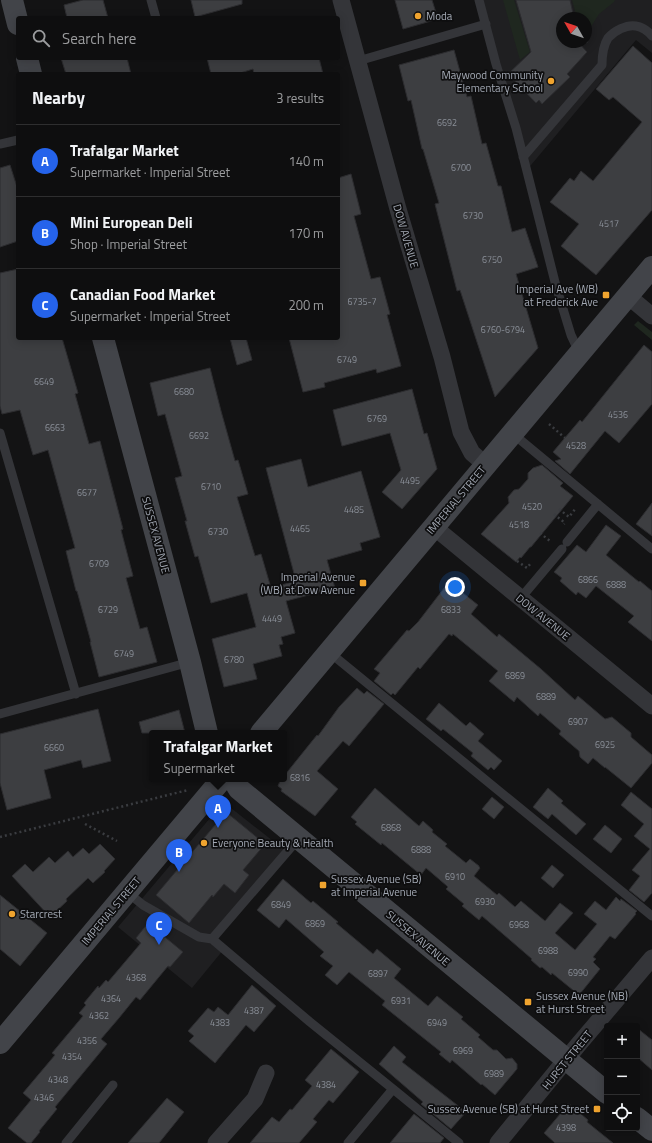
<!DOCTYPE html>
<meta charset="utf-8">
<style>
body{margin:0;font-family:"Titillium Web",sans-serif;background:#171718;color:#f1f3f6}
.controls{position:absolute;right:12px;bottom:12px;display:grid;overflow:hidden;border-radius:4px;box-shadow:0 2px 10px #0003}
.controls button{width:36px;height:36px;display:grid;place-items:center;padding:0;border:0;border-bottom:1px solid #2e2e2f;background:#0e0e0f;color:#f1f3f6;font:20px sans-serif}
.compass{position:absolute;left:556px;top:12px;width:36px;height:36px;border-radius:50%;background:#0e0e0f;box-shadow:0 2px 10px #0003;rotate:310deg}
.you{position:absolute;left:455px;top:587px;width:14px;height:14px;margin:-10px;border:3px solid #fff;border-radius:50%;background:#1a73e8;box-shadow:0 0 0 6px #1a73e833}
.badge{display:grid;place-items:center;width:26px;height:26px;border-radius:50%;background:#2563eb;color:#fff;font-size:13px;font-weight:700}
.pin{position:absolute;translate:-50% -33px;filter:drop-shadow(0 1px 2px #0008)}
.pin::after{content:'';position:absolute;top:21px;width:14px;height:12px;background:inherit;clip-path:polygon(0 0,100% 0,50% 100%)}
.popup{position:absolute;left:149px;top:730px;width:138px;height:52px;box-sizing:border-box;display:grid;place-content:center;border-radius:4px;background:#0e0e0f;filter:drop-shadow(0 1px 3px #0005);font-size:13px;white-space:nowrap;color:#9b9c9e}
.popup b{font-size:15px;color:#f1f3f6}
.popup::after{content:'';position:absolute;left:50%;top:100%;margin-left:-8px;border:8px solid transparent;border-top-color:#0e0e0f}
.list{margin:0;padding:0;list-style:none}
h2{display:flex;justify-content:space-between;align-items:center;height:52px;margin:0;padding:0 16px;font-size:17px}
h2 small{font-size:13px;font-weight:400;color:#9b9c9e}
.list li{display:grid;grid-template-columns:26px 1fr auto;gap:12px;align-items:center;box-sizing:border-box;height:72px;padding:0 16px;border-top:1px solid #2e2e2f}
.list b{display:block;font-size:15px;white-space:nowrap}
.list p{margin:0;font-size:13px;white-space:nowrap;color:#9b9c9e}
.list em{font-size:13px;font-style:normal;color:#9b9c9e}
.icon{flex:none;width:22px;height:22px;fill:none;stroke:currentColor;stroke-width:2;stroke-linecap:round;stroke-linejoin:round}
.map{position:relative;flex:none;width:652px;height:1143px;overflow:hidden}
.search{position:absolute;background:#0e0e0f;box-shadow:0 2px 10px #0003;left:16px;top:16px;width:324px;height:44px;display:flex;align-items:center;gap:10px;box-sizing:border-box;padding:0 14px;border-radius:4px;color:#9b9c9e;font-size:15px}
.panel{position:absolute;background:#0e0e0f;box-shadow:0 2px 10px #0003;left:16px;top:72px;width:324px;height:268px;border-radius:4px}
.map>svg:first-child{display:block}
</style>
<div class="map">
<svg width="652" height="1143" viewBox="0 0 652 1143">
<rect width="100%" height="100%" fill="#131314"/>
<path fill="#1f1f21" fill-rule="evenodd" d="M479,0H652V53L636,40L526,171ZM562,18H586V42H562Z
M223,806L231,808L287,852L213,939L224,949L192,988L118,927L216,811L219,808Z"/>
<path fill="#1f271f" d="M503,0H514L530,52L520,60Z
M572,0H615L614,2L599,14L587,33L586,32V18H577Z
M638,321L652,332V340L634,325Z"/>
<path fill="#3d3e41" stroke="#2d2d30" d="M83,0H103L108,18H67L64,5Z
M191,0H242V4L195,17Z
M395,0H432L438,19L403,29Z
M516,0H570L574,18H562V42H578L587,52L567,74L570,77L542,104L539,100L536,103L508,74L531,52Z
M633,46L652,63V210L596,275L561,246L579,224L550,202L570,178L574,181L581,171L593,181L642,122L613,97L609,100L596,89Z
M454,50L467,97L471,96L482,144L486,143L498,186H501L512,232L525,228L538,267L516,274L538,348L495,397L460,290L457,291L435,204L439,203L423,149H422L411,100L408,101L399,65Z
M61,58H127L131,74H66Z
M207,58H319L323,74H254L253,69L237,74H211Z
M10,165L18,190V241L0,247V168Z
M351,174L361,214L354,216L371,279L380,277L390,314L387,315L401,366L377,373L376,369L324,383L325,387L303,392L289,338H338V178Z
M18,269V338H62L78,393L75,394L89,444L100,441L123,529L121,530L133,576L126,578L140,629L147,627L157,662L99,677L90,642H91L77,591H76L66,551L75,548L48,450L33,455L20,410L2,414L0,406V273Z
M230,338H246L252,360L237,365Z
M644,345L652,352V404L619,443L605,431L570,474L555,461L561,459L553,452L580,420L582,422Z
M210,368L221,411L235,461L238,460L248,494L237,497L255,556L261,554L271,588L296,581L266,468L301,459L308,487L361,471L380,537L360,543L362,550L327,560L335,588L286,601L295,633L281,637L283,644L279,645L282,656L253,664L257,679L224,687L212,639L256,627L247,593L211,603L198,556L195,557L185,521H187L175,478L182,476L165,414L158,416L150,383Z
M412,389L424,434L427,433L437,469L402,509L382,492L401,470L390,433L342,446L333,410Z
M542,465L563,483L560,486L573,496L531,547H530L521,558L520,557L516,562L481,534L509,503L508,497L514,490L519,489L528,479V473L533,468Z
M652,503V536L636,524Z
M606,525L621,536L606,555L639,582L640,581L652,591V641L628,622L634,616L596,586L586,598L578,592L576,595L560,581L562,578L554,572L577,545L586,552Z
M448,583L462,595L463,593L478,605L471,614L497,637L499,634L541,669L575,700L578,696L605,719L612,717L631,733V737L652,755V763L631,788L605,767V768L593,758L588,764L580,757L579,751L559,734L561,731L540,713L538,716L517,697L514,702L489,681L498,671L453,634L452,636L449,634L420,669L418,667L395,695L393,693L391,695L374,681L380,673L374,669L407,630L409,631L418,622Z
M357,688L364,694L367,691L384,704L349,746L343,741L317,771L338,789L315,816L281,791L282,789L278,786L280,781L281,779H284V776L317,735L318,736L339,707Z
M439,703L466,726L470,722L484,734L478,741L502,761L494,770L491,767L488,770L471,756L473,753L443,729L441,731L426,719Z
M98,709L111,761L83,768L81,760L44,770L51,798L7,810L0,783V734Z
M179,710L185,733H142L139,722Z
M375,788L419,826L423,821L433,830L432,832L447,844L445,846L466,863L470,859L479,866V867L480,868L474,876L497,895L499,893L515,907L521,901L545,921L560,903L573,913L555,933L575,950L597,924L584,914L595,901L606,910L616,897L620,901L621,899L637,911L635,913L636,914L615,939L610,936L593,957L596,959L593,962L600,969L579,995L552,973L551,975L542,967L540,968L531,960L532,959L482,916L479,920L462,906L464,904L446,889L448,887L447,886L426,868L421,875L382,843L381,845L355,824L357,822L351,817Z
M548,788L563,801L561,803L586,824L576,835L552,814L548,819L533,807Z
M631,792L652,809V893L644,902L629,890L640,876L632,870L650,849L634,836L644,824L621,805Z
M492,797L504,807L494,819L482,809Z
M226,812L265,844L243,870L249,875L235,893L224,884L213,897L212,895L189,923L156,895Z
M605,825L622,839L611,853L593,839Z
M100,844L115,859L104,871L105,872L93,883L88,878L66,899L67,901L50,917L12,876L25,864L33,872L49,857L55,863L68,851L73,857L83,848L89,854Z
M552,865L564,875L553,888L541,878Z
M283,879L311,903L313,901L338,922L336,923L373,954L377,949L401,969L394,978L428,1006L437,996L463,1017L461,1019L480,1035L478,1037L493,1050H497L506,1059L512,1058L517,1064V1069L495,1095L482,1084L481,1085L452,1060L450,1063L439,1054L441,1052L382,1005L385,1001L349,972L337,985L325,975L333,966L320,956L324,952L286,919L279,928L257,910Z
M0,895L47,933L20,966L0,949Z
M148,923L183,952L170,967L168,966L140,1000L136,997L119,1018L101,1039L107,1044L55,1107L57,1109L39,1131L40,1132L31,1143H27L8,1128L31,1100L23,1093L55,1055L52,1053L83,1016L79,1013L86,1005L84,1003L98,986L99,988L106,980L108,982L141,943L136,938Z
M252,985L276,1006L254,1032L246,1025L215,1063L189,1041L194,1036L188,1031L208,1008L214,1012L218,1007L228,1015Z
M637,1028L652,1040V1070L637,1057Z
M394,1046L406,1057L402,1062L466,1112L451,1129L421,1104L423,1102L379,1064Z
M331,1049L359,1072L333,1103L329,1100L313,1119L317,1122L299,1143H250L272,1117L279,1122L290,1109L292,1110L312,1086L305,1080Z
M167,1098L184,1112L159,1143H128Z
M568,1103L588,1120L587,1122L613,1143H555L544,1133L561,1113L559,1112Z
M414,1114L444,1138L440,1143H390Z"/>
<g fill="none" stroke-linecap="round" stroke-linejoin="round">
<path stroke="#3a3c40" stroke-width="2.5" stroke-dasharray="2 3" stroke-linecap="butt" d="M586,41L589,43
M549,424L565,438
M559,509L569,517L576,508
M554,514L565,523L564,524
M540,533L550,541L549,543
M517,561L527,568L531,563
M85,824L117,841
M0,837L188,790"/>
<path stroke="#343539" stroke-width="9" d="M151,0L156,18
M479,0L496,64L516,128L556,286L571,335L579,352
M358,61L486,24
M0,144L18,140
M523,157L602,65C602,57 603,46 608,38C614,31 627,24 636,26C642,27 648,31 652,36
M0,433L76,694
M512,433L652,549
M567,542L598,504
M520,599L562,549
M329,652L652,916
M0,714L190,662
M299,838L212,939L310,1022L393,1089
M127,892L143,905L199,937L212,939
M66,1143L113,1085
M348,1143L393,1089L459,1143"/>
<path stroke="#343539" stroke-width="17" d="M341,0L398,209L442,357L461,432L472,453L486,465
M628,296L652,316
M434,527L652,706
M216,1143L255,1099L266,1073
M498,1143L578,1045L652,958"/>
<path stroke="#424449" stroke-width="22" d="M12,0L18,24
M27,58L31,74
M103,338L190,662L207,733
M261,733L652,267
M233,779L239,789L607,1093
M0,1043L222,779
M637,1118L652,1130"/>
</g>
<g fill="#f0a42f" stroke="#0e0e0f" stroke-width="1.5">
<circle cx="418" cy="16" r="4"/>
<circle cx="551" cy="81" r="4"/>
<rect x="602" y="291" width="8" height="8" rx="2"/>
<rect x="359" y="579" width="8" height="8" rx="2"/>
<circle cx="204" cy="843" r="4"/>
<rect x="319" y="881" width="8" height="8" rx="2"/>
<circle cx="12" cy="914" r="4"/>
<rect x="524" y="998" width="8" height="8" rx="2"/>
<rect x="593" y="1105" width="8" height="8" rx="2"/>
</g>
<g text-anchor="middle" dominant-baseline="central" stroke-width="3.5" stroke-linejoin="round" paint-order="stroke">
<g font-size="9" fill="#8a8f98">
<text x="447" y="122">6692</text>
<text x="461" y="167">6700</text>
<text x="473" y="215">6730</text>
<text x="609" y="223">4517</text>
<text x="492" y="259">6750</text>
<text x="362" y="301">6735-7</text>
<text x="503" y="329">6760-6794</text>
<text x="347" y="359">6749</text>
<text x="44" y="381">6649</text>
<text x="184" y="391">6680</text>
<text x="618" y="414">4536</text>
<text x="377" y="418">6769</text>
<text x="55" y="427">6663</text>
<text x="199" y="435">6692</text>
<text x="576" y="445">4528</text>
<text x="410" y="480">4495</text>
<text x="211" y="486">6710</text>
<text x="87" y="492">6677</text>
<text x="532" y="506">4520</text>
<text x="354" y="509">4485</text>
<text x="519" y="524">4518</text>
<text x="300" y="528">4465</text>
<text x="218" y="531">6730</text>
<text x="99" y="563">6709</text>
<text x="588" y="579">6866</text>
<text x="616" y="584">6888</text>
<text x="108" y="609">6729</text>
<text x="451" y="609">6833</text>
<text x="272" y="618">4449</text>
<text x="124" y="653">6749</text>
<text x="234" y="659">6780</text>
<text x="515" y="675">6869</text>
<text x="546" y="696">6889</text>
<text x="578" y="721">6907</text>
<text x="605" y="744">6925</text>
<text x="54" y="747">6660</text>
<text x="300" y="777">6816</text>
<text x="391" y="827">6868</text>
<text x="421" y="849">6888</text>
<text x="455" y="876">6910</text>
<text x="485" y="901">6930</text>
<text x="281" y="904">6849</text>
<text x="315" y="923">6869</text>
<text x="519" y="924">6968</text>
<text x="548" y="950">6988</text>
<text x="578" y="972">6990</text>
<text x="378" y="973">6897</text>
<text x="136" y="977">4368</text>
<text x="111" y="998">4364</text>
<text x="401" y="1000">6931</text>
<text x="254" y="1010">4387</text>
<text x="99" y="1015">4362</text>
<text x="220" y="1022">4383</text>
<text x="437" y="1022">6949</text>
<text x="87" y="1040">4356</text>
<text x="463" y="1050">6969</text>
<text x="72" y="1056">4354</text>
<text x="494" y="1073">6989</text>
<text x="58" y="1079">4348</text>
<text x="326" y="1084">4384</text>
<text x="44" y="1097">4346</text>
<text x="566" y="1127">4398</text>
</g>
<g font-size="11" fill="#a4aab5" stroke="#0e0e0f" text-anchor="start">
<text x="426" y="16">Moda</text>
<text x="543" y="75" text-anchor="end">Maywood Community<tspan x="543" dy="13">Elementary School</tspan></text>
<text x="598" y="289" text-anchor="end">Imperial Ave (WB)<tspan x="598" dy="13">at Frederick Ave</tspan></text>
<text x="355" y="577" text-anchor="end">Imperial Avenue<tspan x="355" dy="13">(WB) at Dow Avenue</tspan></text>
<text x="212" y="843">Everyone Beauty &amp; Health</text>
<text x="331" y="879">Sussex Avenue (SB)<tspan x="331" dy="13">at Imperial Avenue</tspan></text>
<text x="20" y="914">Starcrest</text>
<text x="536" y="996">Sussex Avenue (NB)<tspan x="536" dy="13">at Hurst Street</tspan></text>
<text x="589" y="1109" text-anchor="end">Sussex Avenue (SB) at Hurst Street</text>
</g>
<g font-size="11" fill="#a4aab5" stroke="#0e0e0f">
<text transform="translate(406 236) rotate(74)">DOW AVENUE</text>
<text transform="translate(456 500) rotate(-50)">IMPERIAL STREET</text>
<text transform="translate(156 535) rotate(75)">SUSSEX AVENUE</text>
<text transform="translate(543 617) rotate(39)">DOW AVENUE</text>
<text transform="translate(111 911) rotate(-50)">IMPERIAL STREET</text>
<text transform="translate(418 938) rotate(40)">SUSSEX AVENUE</text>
<text transform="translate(567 1060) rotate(-51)">HURST STREET</text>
</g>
</g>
</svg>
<div class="controls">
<button>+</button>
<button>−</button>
<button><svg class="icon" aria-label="locate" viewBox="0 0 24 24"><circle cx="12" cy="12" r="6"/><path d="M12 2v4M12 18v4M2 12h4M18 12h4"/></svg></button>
</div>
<svg class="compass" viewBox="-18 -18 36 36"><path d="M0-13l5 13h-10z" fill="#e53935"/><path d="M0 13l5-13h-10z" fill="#9b9c9e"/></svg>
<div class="you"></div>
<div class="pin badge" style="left:218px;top:828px">A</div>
<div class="popup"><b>Trafalgar Market</b>Supermarket</div>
<div class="pin badge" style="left:179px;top:872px">B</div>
<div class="pin badge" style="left:159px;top:945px">C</div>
<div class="search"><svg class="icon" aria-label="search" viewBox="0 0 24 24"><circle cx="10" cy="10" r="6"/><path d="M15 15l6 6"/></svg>Search here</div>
<section class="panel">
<h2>Nearby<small>3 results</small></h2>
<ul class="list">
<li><span class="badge">A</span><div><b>Trafalgar Market</b><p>Supermarket · Imperial Street</p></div><em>140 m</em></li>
<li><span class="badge">B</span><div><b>Mini European Deli</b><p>Shop · Imperial Street</p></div><em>170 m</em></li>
<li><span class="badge">C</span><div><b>Canadian Food Market</b><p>Supermarket · Imperial Street</p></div><em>200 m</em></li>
</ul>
</section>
</div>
